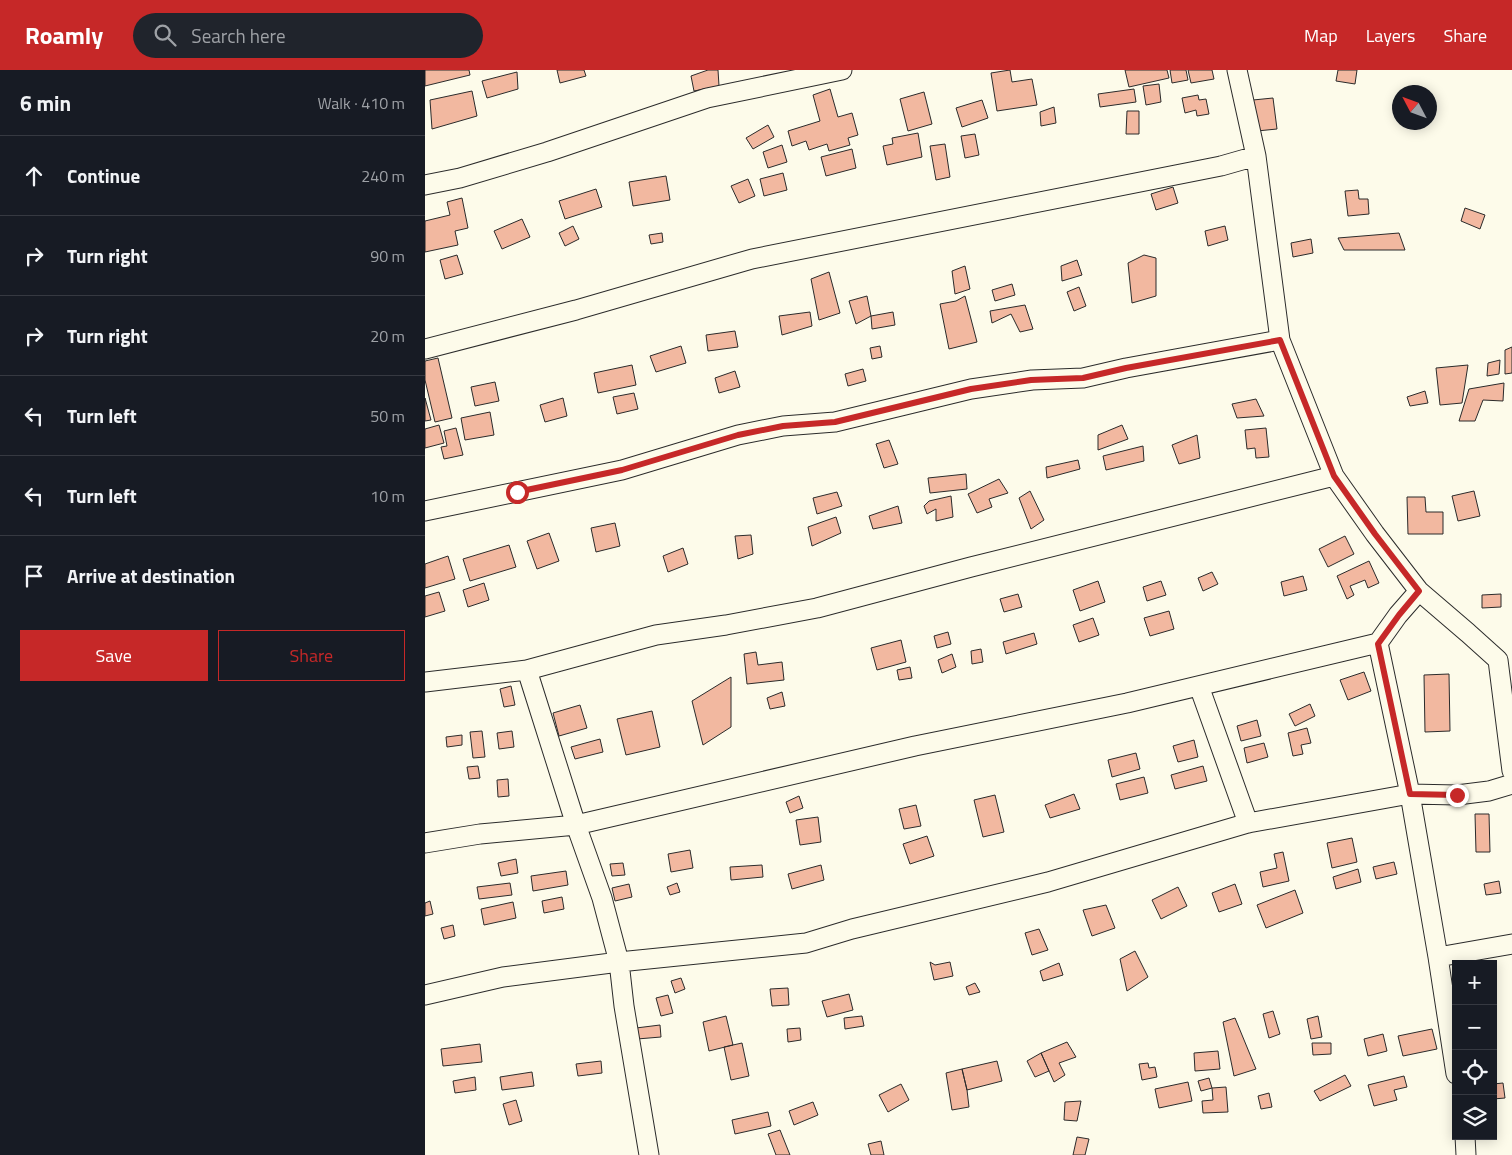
<!DOCTYPE html>
<meta charset="utf-8">
<style>
body{margin:0;font-family:"Titillium Web",sans-serif;background:#20242c;color:#f1f3f6}
.controls{position:absolute;right:15px;bottom:15px;display:grid;overflow:hidden;border-radius:0px;box-shadow:0 2px 12px #0003}
.controls button{width:45px;height:45px;display:grid;place-items:center;padding:0;border:0;border-bottom:1px solid #363941;background:#171b24;color:#f1f3f6;font:25px sans-serif}
.compass{position:absolute;left:967px;top:15px;width:45px;height:45px;border-radius:50%;background:#171b24;box-shadow:0 2px 12px #0003;rotate:311deg}
.stop{position:absolute;width:15px;height:15px;margin:-11px;border:4px solid #c62828;border-radius:50%;background:#fff}
.stop.end{background:#c62828;border-color:#fff;box-shadow:0 1px 5px #0008}
.list{margin:0;padding:0;list-style:none}
h2{display:flex;justify-content:space-between;align-items:center;height:65px;margin:0;padding:0 20px;font-size:21px}
h2 small{font-size:16px;font-weight:400;color:#9ea1a6}
.list li{display:grid;grid-template-columns:32px 1fr auto;gap:15px;align-items:center;box-sizing:border-box;height:80px;padding:0 20px;border-top:1px solid #363941}
.list b{display:block;font-size:19px;white-space:nowrap}
.list em{font-size:16px;font-style:normal;color:#9ea1a6}
.actions{display:flex;gap:10px;padding:15px 20px}
.actions a{flex:1;padding:11px 0;border:1px solid #c62828;border-radius:0px;text-align:center;font-size:18px;color:#c62828}
.actions .main{background:#c62828;color:#fff}
.icon{flex:none;width:28px;height:28px;fill:none;stroke:currentColor;stroke-width:2;stroke-linecap:round;stroke-linejoin:round}
.map{position:relative;flex:none;width:1087px;height:1085px;overflow:hidden}
header{display:flex;align-items:center;gap:30px;box-sizing:border-box;height:70px;padding:0 25px;background:#c62828;color:#fff}
header strong{font-size:24px}
nav{display:flex;gap:28px;margin-inline-start:auto;font-size:18px}
.search{width:350px;height:45px;background:#20242c;display:flex;align-items:center;gap:12px;box-sizing:border-box;padding:0 18px;border-radius:28px;color:#9ea1a6;font-size:19px}
main{display:flex}
aside{flex:1;background:#171b24}
.map>svg:first-child{display:block}
</style>
<header>
<strong>Roamly</strong>
<div class="search"><svg class="icon" aria-label="search" viewBox="0 0 24 24"><circle cx="10" cy="10" r="6"/><path d="M15 15l6 6"/></svg>Search here</div>
<nav><a>Map</a><a>Layers</a><a>Share</a></nav>
</header>
<main>
<aside>
<h2>6 min<small>Walk · 410 m</small></h2>
<ul class="list">
<li><svg class="icon" aria-label="ahead" viewBox="0 0 24 24"><path d="M12 20V5M6 11l6-6 6 6"/></svg><div><b>Continue</b></div><em>240 m</em></li>
<li><svg class="icon" aria-label="right" viewBox="0 0 24 24"><path d="M7 20v-9h11M14 6l5 5-5 5"/></svg><div><b>Turn right</b></div><em>90 m</em></li>
<li><svg class="icon" aria-label="right" viewBox="0 0 24 24"><path d="M7 20v-9h11M14 6l5 5-5 5"/></svg><div><b>Turn right</b></div><em>20 m</em></li>
<li><svg class="icon" aria-label="left" viewBox="0 0 24 24"><path d="M17 20v-9H6M10 6l-5 5 5 5"/></svg><div><b>Turn left</b></div><em>50 m</em></li>
<li><svg class="icon" aria-label="left" viewBox="0 0 24 24"><path d="M17 20v-9H6M10 6l-5 5 5 5"/></svg><div><b>Turn left</b></div><em>10 m</em></li>
<li><svg class="icon" aria-label="arrive" viewBox="0 0 24 24"><path d="M6 21V4h12l-3 4 3 4H6"/></svg><div><b>Arrive at destination</b></div></li>
</ul>
<div class="actions"><a class="main">Save</a><a>Share</a></div>
</aside>
<div class="map">
<svg width="1087" height="1085" viewBox="0 0 1087 1085">
<rect width="100%" height="100%" fill="#fdfbea"/>
<path fill="#f2b8a0" stroke="#2b2b2b" d="M0,0H44L45,5L0,16Z
M132,0H159L161,6L135,13Z
M283,0H293L294,16L269,21L266,6Z
M585,0L587,12L607,9L612,35L572,41L566,3Z
M700,0H742L744,8L704,17Z
M745,0H761L763,10L747,13Z
M763,0H787L789,9L766,13Z
M913,0H932L930,14L911,11Z
M92,2L93,19L62,28L57,11Z
M734,14L736,32L721,35L718,16Z
M405,19L413,47L427,43L433,65L423,68L425,75L404,81L402,74L384,80L381,71L367,76L363,61L395,51L388,25Z
M709,19L711,32L675,37L673,24Z
M47,21L52,46L7,59L5,30Z
M499,22L507,54L483,61L475,29Z
M773,25L774,30L781,29L784,44L772,46L771,40L760,43L757,28Z
M848,28L852,59L832,61L828,30Z
M557,30L563,48L537,57L531,38Z
M629,37L631,53L616,56L615,42Z
M702,41H714V64H701Z
M343,55L349,67L328,79L321,68Z
M493,63L497,87L462,95L458,76L468,74L467,68Z
M550,64L554,85L540,88L536,66Z
M520,74L525,107L511,110L505,76Z
M357,75L362,92L343,98L338,82Z
M427,79L431,98L401,106L396,87Z
M358,103L362,120L339,126L335,109Z
M241,106L245,130L208,136L204,112Z
M323,109L330,126L314,133L306,116Z
M748,117L753,133L731,140L726,124Z
M171,119L177,137L140,149L134,131Z
M933,120L934,129H943L944,144L923,146L920,121Z
M37,128L43,158L30,161L33,175L0,182V151L25,145L22,132Z
M1040,138L1060,145L1055,159L1036,151Z
M97,149L105,167L77,179L69,161Z
M148,156L154,169L140,176L134,163Z
M800,156L803,170L783,176L780,161Z
M237,163L238,172L226,174L224,165Z
M974,163L980,180H919L913,168Z
M886,169L888,183L868,187L866,173Z
M32,185L38,204L20,209L15,190Z
M719,185L731,188V226L707,233L703,193Z
M652,190L657,205L637,211L636,196Z
M540,196L545,219L530,224L527,201Z
M404,202L415,243L394,250L386,209Z
M587,214L590,225L570,231L567,220Z
M654,217L661,236L649,241L642,222Z
M442,226L446,246L431,254L424,231Z
M540,226L552,272L524,279L515,234L531,231Z
M600,235L608,259L595,262L586,244L567,253L565,241Z
M385,242L387,256L357,265L354,246Z
M468,242L470,255L447,259L446,246Z
M310,261L313,277L283,281L281,265Z
M256,276L261,293L231,302L225,286Z
M455,276L457,287L447,289L445,278Z
M1087,277V303L1080,304V280Z
M13,288L27,348L10,352L0,310V291Z
M1075,290L1074,304L1062,306L1063,293Z
M207,295L211,315L173,323L169,303Z
M1043,295L1037,333L1015,335L1011,298Z
M438,299L441,311L423,316L420,304Z
M310,301L315,317L294,323L290,308Z
M70,312L74,331L50,336L46,317Z
M1079,313L1078,331L1058,330L1050,351H1034L1044,319Z
M1000,321L1003,333L985,336L982,327Z
M209,323L213,339L192,344L188,327Z
M0,328L6,350L0,351Z
M138,328L142,346L120,352L115,335Z
M831,329L839,346L812,348L807,334Z
M65,342L69,365L40,370L36,348Z
M14,355L19,373L0,378V359Z
M697,355L703,369L673,380V365Z
M31,358L38,385L19,389L16,377L22,376L19,361Z
M841,358L844,387L831,388L830,378L822,379L820,360Z
M772,365L775,388L754,394L747,375Z
M464,370L473,394L459,398L451,374Z
M718,376L719,391L681,400L678,386Z
M653,390L655,399L622,408L621,397Z
M541,404L542,419L505,423L503,408Z
M574,409L583,423L564,429L567,437L552,443L543,424Z
M605,421L619,450L606,459L594,428Z
M1049,421L1055,446L1033,451L1027,426Z
M412,422L417,436L392,444L388,428Z
M526,426L528,447L511,451V439L502,444L499,436L504,431Z
M982,427H1000L1001,442H1018V464H983Z
M473,436L477,453L448,459L444,446Z
M411,447L416,463L387,476L383,457Z
M190,453L195,476L171,482L166,458Z
M124,463L134,491L112,499L102,471Z
M326,465L328,484L313,489L310,466Z
M920,466L929,484L903,497L894,479Z
M84,475L91,497L45,511L38,489Z
M258,478L263,494L243,502L238,486Z
M23,486L30,509L0,518V494Z
M944,491L954,513L943,518L940,510L925,516L929,525L922,529L912,506Z
M787,502L793,514L778,521L773,508Z
M878,506L882,520L859,526L856,512Z
M673,511L680,532L655,541L648,520Z
M736,511L741,525L722,531L718,517Z
M59,513L64,530L43,537L38,520Z
M14,522L20,541L0,547V526Z
M593,524L597,537L579,542L575,529Z
M1076,524V537L1057,538V525Z
M744,541L749,559L725,566L719,548Z
M668,548L674,565L654,572L648,555Z
M523,562L526,574L512,578L509,566Z
M609,563L612,574L581,584L578,572Z
M476,570L481,592L452,600L446,578Z
M556,579L558,592L547,594L546,581Z
M331,582L333,595L357,592L359,610L322,614L319,584Z
M527,584L531,597L517,603L513,590Z
M485,597L487,608L474,610L472,600Z
M939,602L946,621L923,630L915,610Z
M1024,604L1025,661L1000,662L999,605Z
M306,607V657L278,675L267,631Z
M86,616L90,635L79,637L75,619Z
M357,622L360,636L345,639L342,628Z
M885,634L890,646L870,656L864,644Z
M155,635L162,658L134,666L128,643Z
M227,641L235,677L201,685L192,649Z
M832,650L836,666L816,671L812,656Z
M882,658L886,673L876,675L878,684L868,686L863,663Z
M57,661L60,687L48,688L45,662Z
M87,661L89,677L74,679L72,663Z
M37,665V675L22,677L21,667Z
M175,669L178,682L150,689L146,677Z
M769,670L773,687L753,692L748,676Z
M839,673L843,687L822,693L819,678Z
M711,683L715,699L687,707L683,690Z
M53,696L55,708L44,709L42,697Z
M778,696L782,711L750,719L746,705Z
M719,707L723,723L695,730L691,714Z
M83,709L84,726L73,727L72,710Z
M649,724L655,739L625,748L620,735Z
M570,725L579,762L558,767L549,730Z
M374,726L378,738L365,743L361,732Z
M491,735L496,756L479,759L474,739Z
M1050,744H1064L1065,782H1051Z
M393,747L396,772L375,775L371,750Z
M502,766L509,786L485,794L478,774Z
M927,768L932,792L907,798L902,773Z
M265,780L268,798L246,802L243,784Z
M858,782L864,811L838,817L835,802L852,798L849,784Z
M91,789L93,803L76,806L73,793Z
M969,792L972,804L951,809L948,797Z
M198,793L200,805L187,806L185,794Z
M337,795L338,807L306,810L305,797Z
M396,795L399,810L367,819L363,804Z
M933,799L936,812L911,819L908,807Z
M141,801L143,815L108,821L106,806Z
M1074,811L1076,823L1061,825L1059,814Z
M85,813L87,825L54,829L52,817Z
M252,813L255,822L245,825L242,817Z
M204,814L207,827L190,831L187,818Z
M810,814L817,834L794,842L787,823Z
M753,817L762,836L736,849L727,830Z
M870,820L878,843L841,858L832,835Z
M137,827L139,839L119,843L117,831Z
M5,831L8,844L0,846V833Z
M88,832L91,848L59,855L56,839Z
M681,835L690,858L667,866L658,840Z
M28,855L30,866L19,869L16,858Z
M614,859L623,880L607,885L600,863Z
M710,881L723,907L702,921L695,889Z
M505,892L510,895L525,892L528,906L509,910Z
M634,893L638,905L618,911L615,901Z
M256,908L260,919L250,923L246,911Z
M550,913L555,922L544,925L541,917Z
M363,918L364,935L347,936L345,919Z
M424,924L428,940L402,947L397,931Z
M243,925L248,943L236,946L231,928Z
M848,941L855,964L844,968L838,944Z
M301,946L308,975L284,981L278,952Z
M437,946L439,956L420,959L419,948Z
M893,946L897,967L886,969L882,949Z
M810,948L831,999L809,1006L798,952Z
M235,955L236,967L212,969L211,958Z
M375,958L376,970L363,972L362,959Z
M1007,959L1012,979L978,986L973,966Z
M958,964L962,981L943,986L939,969Z
M642,972L651,987L634,993L640,1005L629,1012L616,983Z
M317,973L324,1006L306,1010L299,977Z
M887,973H906V984L888,985Z
M55,974L57,992L18,996L16,979Z
M793,981L795,999L770,1001L769,983Z
M616,983L624,1001L610,1007L602,991Z
M176,991L177,1003L153,1006L151,994Z
M572,991L577,1011L542,1020L537,999Z
M723,993L724,998L730,997L732,1007L717,1010L714,994Z
M537,999L542,1020L544,1037L527,1040L521,1003Z
M107,1002L109,1016L77,1020L75,1007Z
M920,1005L926,1016L895,1031L889,1021Z
M979,1006L982,1017L969,1020L972,1030L949,1036L943,1015Z
M50,1007L51,1020L30,1023L28,1011Z
M784,1008L787,1018L776,1021L773,1011Z
M763,1012L767,1031L734,1038L730,1019Z
M1078,1013L1080,1028L1068,1029V1014Z
M476,1014L484,1030L463,1042L454,1025Z
M801,1017L803,1042L778,1043L777,1031L788,1030L787,1018Z
M844,1023L847,1037L836,1039L833,1026Z
M91,1030L97,1051L84,1055L78,1034Z
M656,1031L652,1051L639,1050L640,1032Z
M388,1032L393,1045L369,1055L364,1041Z
M343,1042L346,1056L310,1064L307,1050Z
M355,1060L365,1085H351L343,1064Z
M652,1067L664,1069L660,1085H648Z
M456,1071L459,1085H446L443,1074Z"/>
<g fill="none" stroke-linecap="round" stroke-linejoin="round">
<defs>
<path id="minor" d="M812,0L831,86L855,270L909,406L950,464L994,521
M0,115L35,108L122,82L282,28L417,0
M0,279L151,240L327,189L796,96L831,86
M0,441L197,400L313,365L358,356L410,352L546,319L607,310L658,308L701,298L855,270
M102,600L151,755L177,828L194,892L199,936L224,1085
M0,612L102,600L231,565L301,555L392,538L546,497L909,406
M774,616L823,753
M0,773L55,764L151,755L490,676L702,633L953,573
M1013,887L1087,874
M0,925L78,907L194,892L381,873L427,859L623,812L823,753L985,724L1032,725L1064,721L1087,714
M1031,1004L1013,887L985,724L953,573L973,545L994,521L1043,563L1073,590L1087,701
M1040,1066L1041,1085"/>
</defs>
<use href="#minor" stroke="#2b2b2b" stroke-width="21"/>
<use href="#minor" stroke="#fdfbea" stroke-width="19"/>
</g>
<g fill="none" stroke-linecap="round" stroke-linejoin="round">
<path stroke="#c62828" stroke-width="6" d="M92,422L197,400L313,365L358,356L410,352L546,319L606,310L658,308L701,298L855,270L909,406L950,464L994,521L974,545L953,574L985,724L1032,725"/>
</g>
</svg>
<div class="controls">
<button>+</button>
<button>−</button>
<button><svg class="icon" aria-label="locate" viewBox="0 0 24 24"><circle cx="12" cy="12" r="6"/><path d="M12 2v4M12 18v4M2 12h4M18 12h4"/></svg></button>
<button><svg class="icon" aria-label="layers" viewBox="0 0 24 24"><path d="M12 4l9 5-9 5-9-5zM3 14l9 5 9-5"/></svg></button>
</div>
<svg class="compass" viewBox="-18 -18 36 36"><path d="M0-13l5 13h-10z" fill="#e53935"/><path d="M0 13l5-13h-10z" fill="#9ea1a6"/></svg>
<div class="stop" style="left:92px;top:422px"></div>
<div class="stop end" style="left:1032px;top:725px"></div>
</div>
</main>
